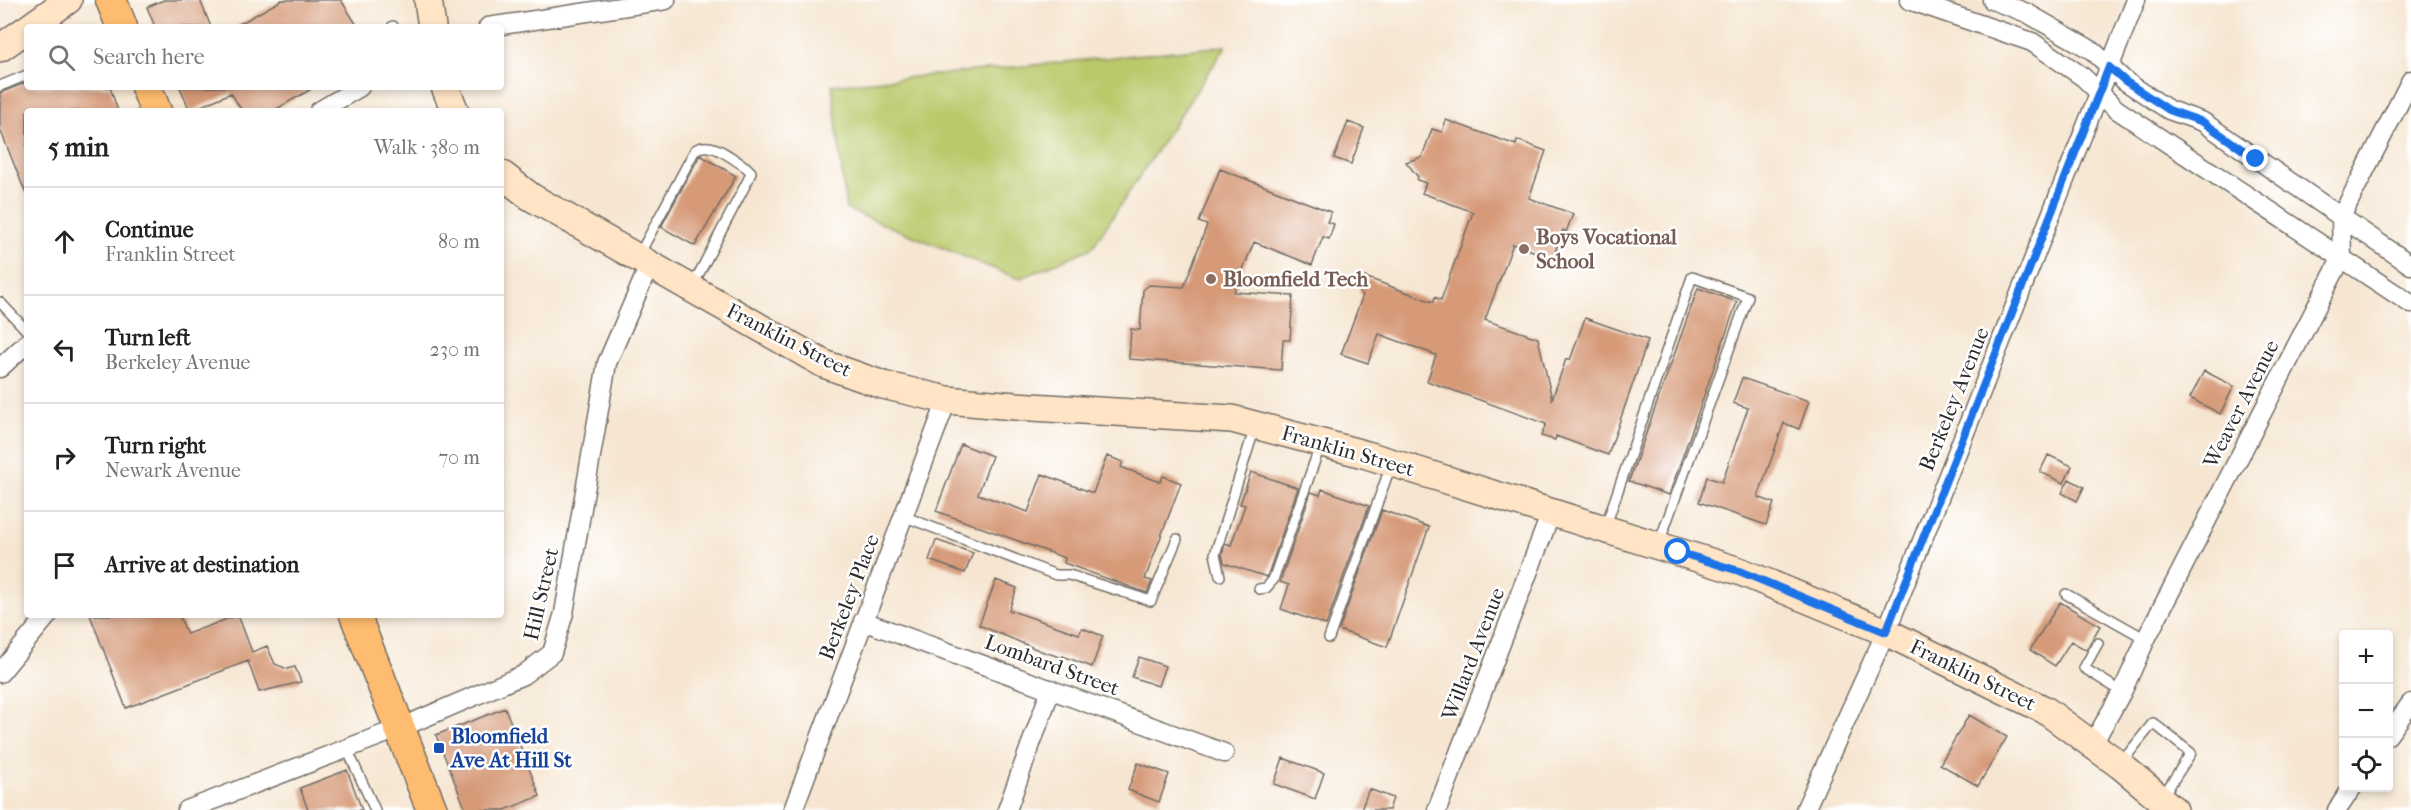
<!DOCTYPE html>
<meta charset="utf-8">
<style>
body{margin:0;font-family:"IM FELL French Canon",serif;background:#f2f2f2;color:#222}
.controls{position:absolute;right:18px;bottom:18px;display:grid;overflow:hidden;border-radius:6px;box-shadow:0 3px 9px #0003}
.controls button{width:54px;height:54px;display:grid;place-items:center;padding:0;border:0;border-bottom:2px solid #e0e0e0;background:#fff;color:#222;font:30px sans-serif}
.stop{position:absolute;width:18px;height:18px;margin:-14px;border:4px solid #1a73e8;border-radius:50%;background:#fff}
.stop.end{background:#1a73e8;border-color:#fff;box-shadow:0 2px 6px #0008}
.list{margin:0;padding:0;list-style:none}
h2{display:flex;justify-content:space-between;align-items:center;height:78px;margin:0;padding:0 24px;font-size:26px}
h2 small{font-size:20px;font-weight:400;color:#767676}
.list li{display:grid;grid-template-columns:39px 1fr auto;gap:18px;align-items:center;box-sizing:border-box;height:108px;padding:0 24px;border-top:2px solid #e0e0e0}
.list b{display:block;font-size:22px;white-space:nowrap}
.list p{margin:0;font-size:20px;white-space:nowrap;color:#767676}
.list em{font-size:20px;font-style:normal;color:#767676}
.icon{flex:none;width:33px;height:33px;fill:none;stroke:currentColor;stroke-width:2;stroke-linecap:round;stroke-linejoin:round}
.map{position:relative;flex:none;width:2411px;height:810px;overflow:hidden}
.search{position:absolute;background:#fff;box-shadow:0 3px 9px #0003;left:24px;top:24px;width:480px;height:66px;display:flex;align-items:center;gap:15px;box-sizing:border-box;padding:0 21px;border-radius:6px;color:#767676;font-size:22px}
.panel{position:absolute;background:#fff;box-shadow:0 3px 9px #0003;left:24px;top:108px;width:480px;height:510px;border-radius:6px}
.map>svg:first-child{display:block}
</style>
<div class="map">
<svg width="2411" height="810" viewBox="0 0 2411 810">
<rect width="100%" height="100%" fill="#fff"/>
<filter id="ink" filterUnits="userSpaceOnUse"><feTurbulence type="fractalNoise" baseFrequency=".0167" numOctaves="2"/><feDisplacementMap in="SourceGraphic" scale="12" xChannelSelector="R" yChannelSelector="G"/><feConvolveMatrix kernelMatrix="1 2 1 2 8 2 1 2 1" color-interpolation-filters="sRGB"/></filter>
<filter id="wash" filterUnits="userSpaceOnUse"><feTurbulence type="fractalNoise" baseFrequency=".008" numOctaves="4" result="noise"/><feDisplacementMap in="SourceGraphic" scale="24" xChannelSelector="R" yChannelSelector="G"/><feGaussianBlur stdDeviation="1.35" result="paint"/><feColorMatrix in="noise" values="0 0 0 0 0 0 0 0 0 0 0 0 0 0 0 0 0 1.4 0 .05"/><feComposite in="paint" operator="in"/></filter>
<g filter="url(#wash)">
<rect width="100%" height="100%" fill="#f6e6d1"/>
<path fill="#bac96b" stroke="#727a4b" stroke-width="1.5" d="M1226,46L1092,248L1019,279L846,209L832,85Z"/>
<g id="blocks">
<path fill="#d69a78" d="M164,0H200L211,27H155L147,7Z
M282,0H341L358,27H234Z
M27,82V87H110L118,111H27L26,194L0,129V93Z
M180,87H315L273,111H242L231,93L190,111Z
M1446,120L1516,145L1517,140L1546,151L1529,198L1573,214L1566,232L1563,230L1553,258L1513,244L1485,320L1538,338L1552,399L1566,359L1570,360L1585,318L1648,340L1608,455L1556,436L1555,440L1541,436L1546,424L1427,381L1436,355L1379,334L1368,363L1341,354L1363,295L1359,293L1365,277L1433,302L1435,297L1441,300L1473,212L1422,193L1426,183L1417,180L1418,177L1406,162L1422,157L1432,129L1442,132Z
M1348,122L1364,128L1351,164L1334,158Z
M700,155L736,176L695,246L661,227Z
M1220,169L1331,212L1327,222L1334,224L1329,239L1323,237L1312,265L1254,242L1234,292L1293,296L1290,340H1283L1281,370L1129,359L1131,329L1140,330L1143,290L1149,285L1184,287L1207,225L1199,222Z
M1698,288L1737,302L1669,495L1629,481Z
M2204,371L2234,386L2220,414L2190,398Z
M1742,378L1809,401L1799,429L1784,423L1758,497L1774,503L1766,525L1699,502L1707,477L1722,482L1748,408L1733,403Z
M961,444L992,456L978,494L1028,512L1042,474L1093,493L1107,456L1123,462L1121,467L1160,482L1163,476L1181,483L1145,579L1152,581L1147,593L1064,563L1065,558L936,511Z
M2048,455L2072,466L2064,483L2040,472Z
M1251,472L1298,488L1267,577L1224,563L1222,554L1225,543L1231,545L1245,505L1240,504Z
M2069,479L2084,487L2077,501L2062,493Z
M1322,489L1369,506L1326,625L1281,609L1289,585L1280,582L1311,492L1320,495Z
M1382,510L1429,527L1387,647L1339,630Z
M936,540L973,553L965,573L929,560Z
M996,580L1017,588L1009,610L1079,634L1082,628L1103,636L1092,667L1063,656V658L1041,651L979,625Z
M2060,602L2100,626L2086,650L2071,641L2055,666L2030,650Z
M90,615H179L187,634L238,615L252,652L267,646L275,664L287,669L295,667L301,682L259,692L248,661L126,708Z
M1139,657L1165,666L1158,686L1132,677Z
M505,708L540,796L505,810H466L436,735Z
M1969,715L2007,737L1978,786L1940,764Z
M1283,758L1324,773L1315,799L1274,784Z
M1138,763L1169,774L1159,802L1128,790Z
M347,770L362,810H308L300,788Z
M1369,789L1393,798L1389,810H1361Z"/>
</g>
</g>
<g filter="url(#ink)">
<use href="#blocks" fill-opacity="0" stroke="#726c65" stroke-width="1.5"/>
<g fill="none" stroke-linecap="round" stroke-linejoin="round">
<defs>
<path id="lane" d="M392,27L393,26
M0,86L27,75
M639,255L695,150C711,139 731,158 746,167L751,172L748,180L692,287
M0,302L27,331
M903,516L1056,575H1069L1151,601L1177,539
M1605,528L1692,277L1748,297L1659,543
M1220,576L1215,554L1255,427
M1259,589L1266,588L1273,580L1320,446
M2066,594L2146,639
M1329,638L1391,465
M2098,643L2084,668L2122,692
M347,749L375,810
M2121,763L2153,723L2191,753L2163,796"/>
<path id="street" d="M1909,0L2032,42L2083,77L2116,109L2411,304
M1992,0L2027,13L2093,51L2125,81L2169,110L2203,122L2411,265
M488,27L666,0
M319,111L360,87
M0,368L27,343
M863,621L1224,753
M0,673L48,615
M2388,735L2411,703
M2092,745L2122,692L2146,639L2342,257L2341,217L2411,80
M187,810L400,728L523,675L552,653L564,613L607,363L649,266
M793,810L947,400
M1007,810L1051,689
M1437,810L1551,513
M1805,810L1886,632L2136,0
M2337,810L2352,788"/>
<path id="secondary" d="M428,0L432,27
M30,27L68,0
M0,48L27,29
M445,87L455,111
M501,174L531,197L824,364L883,385L947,400L1015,406L1232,419L1367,455L1739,571L1886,632L2045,710L2120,765L2174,810"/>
<path id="primary" d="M111,0L122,27
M146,87L156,111
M355,615L432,810"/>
</defs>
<use href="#lane" stroke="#726c65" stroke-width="12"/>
<use href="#street" stroke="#726c65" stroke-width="21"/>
<use href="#secondary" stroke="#726c65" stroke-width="30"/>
<use href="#primary" stroke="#726c65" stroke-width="33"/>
<use href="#lane" stroke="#fff" stroke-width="9"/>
<use href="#street" stroke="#fff" stroke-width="18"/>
<use href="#secondary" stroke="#ffe4c6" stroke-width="27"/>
<use href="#primary" stroke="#febc70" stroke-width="30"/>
</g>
</g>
<g fill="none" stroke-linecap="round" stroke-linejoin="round" filter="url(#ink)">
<path stroke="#1a73e8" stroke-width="8" d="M1678,552L1739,571L1886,632L2109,67L2125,81L2169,110L2203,122L2256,159"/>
</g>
<g fill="#8d6e63" stroke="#fff" stroke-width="2">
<circle cx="1524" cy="249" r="6"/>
<circle cx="1211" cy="279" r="6"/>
</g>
<rect fill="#1a4fb4" stroke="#fff" stroke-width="2" x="433" y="742" width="12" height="12" rx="3"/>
<g text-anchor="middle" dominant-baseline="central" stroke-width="5" stroke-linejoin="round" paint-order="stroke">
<g font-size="21" font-weight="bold" fill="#785e54" stroke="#fff" text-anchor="start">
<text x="1536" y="237">Boys Vocational<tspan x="1536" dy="24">School</tspan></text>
<text x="1223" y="279">Bloomfield Tech</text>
</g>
<g font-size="21" fill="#2b2b2b" stroke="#fff">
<text transform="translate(789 340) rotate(27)">Franklin Street</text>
<text transform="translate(1954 399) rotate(-68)">Berkeley Avenue</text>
<text transform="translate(2241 404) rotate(-63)">Weaver Avenue</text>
<text transform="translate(1348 451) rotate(16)">Franklin Street</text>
<text transform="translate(541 594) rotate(-77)">Hill Street</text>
<text transform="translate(849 597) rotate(-69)">Berkeley Place</text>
<text transform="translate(1473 654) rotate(-69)">Willard Avenue</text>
<text transform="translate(1052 665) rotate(20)">Lombard Street</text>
<text transform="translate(1973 675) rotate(26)">Franklin Street</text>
</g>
<g font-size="21" font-weight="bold" fill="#164399" stroke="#fff" text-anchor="start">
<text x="451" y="736">Bloomfield<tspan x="451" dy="24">Ave At Hill St</tspan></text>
</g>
</g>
</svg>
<div class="controls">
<button>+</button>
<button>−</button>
<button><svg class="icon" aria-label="locate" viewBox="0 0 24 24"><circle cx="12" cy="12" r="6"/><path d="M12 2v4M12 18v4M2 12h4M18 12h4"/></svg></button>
</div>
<div class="stop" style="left:1678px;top:552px"></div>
<div class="stop end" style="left:2256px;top:159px"></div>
<div class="search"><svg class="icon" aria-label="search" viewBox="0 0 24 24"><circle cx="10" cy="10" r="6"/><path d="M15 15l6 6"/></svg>Search here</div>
<section class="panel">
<h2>5 min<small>Walk · 380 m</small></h2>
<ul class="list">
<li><svg class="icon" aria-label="ahead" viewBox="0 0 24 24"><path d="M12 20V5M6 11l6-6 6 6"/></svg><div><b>Continue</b><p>Franklin Street</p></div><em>80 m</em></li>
<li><svg class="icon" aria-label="left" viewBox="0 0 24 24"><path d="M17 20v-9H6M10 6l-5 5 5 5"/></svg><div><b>Turn left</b><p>Berkeley Avenue</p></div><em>230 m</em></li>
<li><svg class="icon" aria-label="right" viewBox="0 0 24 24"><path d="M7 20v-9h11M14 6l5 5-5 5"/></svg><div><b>Turn right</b><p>Newark Avenue</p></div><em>70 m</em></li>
<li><svg class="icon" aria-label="arrive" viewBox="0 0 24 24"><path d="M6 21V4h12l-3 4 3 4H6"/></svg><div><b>Arrive at destination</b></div></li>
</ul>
</section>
</div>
